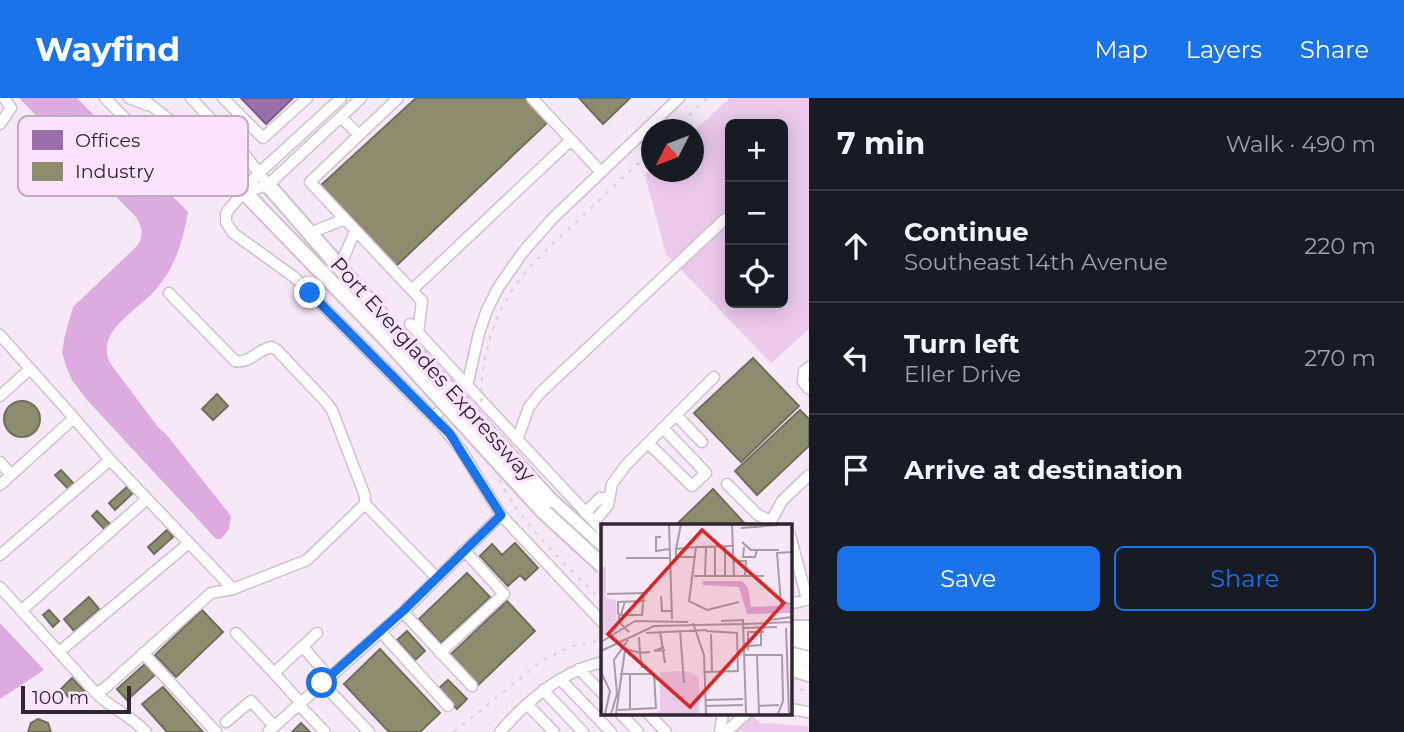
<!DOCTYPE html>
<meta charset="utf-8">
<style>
body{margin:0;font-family:Montserrat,sans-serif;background:#20242c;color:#f1f3f6}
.controls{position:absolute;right:21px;top:21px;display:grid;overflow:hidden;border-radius:10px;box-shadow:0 4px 18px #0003}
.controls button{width:63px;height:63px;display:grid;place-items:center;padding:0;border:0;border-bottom:2px solid #363941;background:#171b24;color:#f1f3f6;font:35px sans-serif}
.compass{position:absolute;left:641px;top:21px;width:63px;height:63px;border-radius:50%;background:#171b24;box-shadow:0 4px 18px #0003;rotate:228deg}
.scale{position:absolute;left:21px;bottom:18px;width:110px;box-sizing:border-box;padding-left:7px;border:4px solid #302731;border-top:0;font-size:19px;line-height:24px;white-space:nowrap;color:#302731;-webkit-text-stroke:5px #fce2fc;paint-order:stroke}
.stop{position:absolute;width:21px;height:21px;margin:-16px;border:5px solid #1a73e8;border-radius:50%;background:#fff}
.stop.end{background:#1a73e8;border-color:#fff;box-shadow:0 2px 7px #0008}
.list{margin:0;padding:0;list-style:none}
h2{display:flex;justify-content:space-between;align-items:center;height:91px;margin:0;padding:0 28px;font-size:30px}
h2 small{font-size:23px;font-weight:400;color:#9ea1a6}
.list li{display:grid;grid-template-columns:46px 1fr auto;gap:21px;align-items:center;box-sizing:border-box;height:112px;padding:0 28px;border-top:2px solid #363941}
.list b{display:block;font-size:26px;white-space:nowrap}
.list p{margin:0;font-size:23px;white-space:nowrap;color:#9ea1a6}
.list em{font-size:23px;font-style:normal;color:#9ea1a6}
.actions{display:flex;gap:14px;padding:21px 28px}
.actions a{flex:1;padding:16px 0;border:2px solid #1a73e8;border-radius:10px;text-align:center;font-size:24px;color:#1a73e8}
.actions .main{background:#1a73e8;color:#fff}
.icon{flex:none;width:38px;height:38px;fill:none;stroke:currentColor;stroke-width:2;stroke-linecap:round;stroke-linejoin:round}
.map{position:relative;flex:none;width:809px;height:634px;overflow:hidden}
header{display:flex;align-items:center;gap:42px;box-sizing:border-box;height:98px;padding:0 35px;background:#1a73e8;color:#fff}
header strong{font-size:33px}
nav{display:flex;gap:38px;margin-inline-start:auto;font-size:24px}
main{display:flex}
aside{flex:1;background:#171b24}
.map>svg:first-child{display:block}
</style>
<header>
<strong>Wayfind</strong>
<nav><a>Map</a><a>Layers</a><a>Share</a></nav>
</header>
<main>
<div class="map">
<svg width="809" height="634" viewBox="0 0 809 634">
<rect width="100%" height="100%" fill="#f6e8f6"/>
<path fill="#eac9eb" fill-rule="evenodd" d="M730,0H809V231L771,265L666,156L645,77L651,71L652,74H694V33ZM730,26H783V205H730Z
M751,617L761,625L807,628L809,634H733Z"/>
<path fill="#ddabdf" d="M19,0H77L188,114C183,142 176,167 158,189C140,212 94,232 110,265L158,329L166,336L231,418L229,431L221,441H216L87,302L72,282L66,268L62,254L65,237L73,209L138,147C144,136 142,129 136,119Z
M0,525L44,572L0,601Z"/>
<path fill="#9970ab" stroke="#7a5a86" stroke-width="2" d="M241,0H293L266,26Z"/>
<path fill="#8c8c6e" stroke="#706e5c" stroke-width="2" d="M416,0H525L548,24L395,169L320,88Z
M579,0H630L603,26Z
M753,260L799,308L741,364L694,315Z
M217,296L228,308L213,322L202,311Z
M4 321a18 18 0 1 1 36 0a18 18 0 1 1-36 0Z
M800,312L809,321V348L757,397L735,373Z
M61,372L75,387L69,392L55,377Z
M128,388L134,394L115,412L109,405Z
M713,391L747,428H675Z
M97,413L111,427L105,432L92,418Z
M167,432L173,439L154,456L148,449Z
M515,445L538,470L525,482L520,477L508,488L480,458L492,446L502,457Z
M467,475L490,499L441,545L419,521Z
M89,499L99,511L74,533L64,521Z
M507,503L535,533L476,589L448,559Z
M49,512L59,523L53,529L43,517Z
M202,512L223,534L176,579L155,557Z
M407,533L425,553L415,562L397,542Z
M380,551L440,615L420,634H389L344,586Z
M145,566L155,577L127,602L117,591Z
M72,580L84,593L72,603L61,591Z
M448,582L467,601L457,611L438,591Z
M163,589L203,634H167L142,606Z
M38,621L48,625L51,634H28L31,625Z
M301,625L310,634H292Z"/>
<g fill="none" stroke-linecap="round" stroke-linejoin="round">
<defs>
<path id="minor" d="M105,0L175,71
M129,0L147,7
M142,0L192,40L245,95
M191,0L246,58L268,87
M223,0L263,40L307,0
M341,0L259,75L226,115V124L233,135L294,179L442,328L461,352L501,417L603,525
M398,0L310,84L422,203L418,235
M532,0L601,74
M341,19L359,37
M0,26L11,10L4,0
M149,44L175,49L201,48
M245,94L268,87L361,0
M310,135L345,121
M340,168L355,133
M412,192L571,42
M410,226L603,433
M0,237L74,320
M809,269L804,273L803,284L809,291
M0,298L30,271
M676,317L702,344
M434,319L468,284L479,235L487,212L498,190L523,154L553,120L679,0
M517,342L529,309L541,294L725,121
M648,345L692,388L706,375L663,330
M0,364L11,377
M727,386L758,417L771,423L782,403L809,377
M0,387L74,320L110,362L233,491
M365,406L437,480
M585,415L600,400L607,401
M594,424L608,407L612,386L626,367L714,279
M790,437L807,501
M0,457L110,362
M0,489L96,595L105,590L211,495L233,491L307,462L365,406V398L332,312L326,304L277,252L272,249C257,251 251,266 235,263L169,195
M790,506L809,501
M21,513L147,401
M403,514L472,588
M381,534L448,608
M236,535L274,575
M303,549L329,579
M59,554L189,445
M143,555L216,634
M440,555L504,496L464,452
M579,571L603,596
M560,581L611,634
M322,585L369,634
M543,592L583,634
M96,595C112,611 131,618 146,634
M300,604L274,575L317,535
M298,606L325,634
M527,606L554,634
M790,611L809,614
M620,615L638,634
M648,615L666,634
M226,624L251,603L274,628
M268,634L403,514L501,417
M500,634C527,603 558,576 598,565L603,567
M720,634L723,615
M726,634L747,615"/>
<path id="highway" d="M268,87L396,234
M245,95L387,242
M550,402L603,450
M790,530H809
M790,540L809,545
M790,556L809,561
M790,570L809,576"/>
</defs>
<use href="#minor" stroke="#cdc2cd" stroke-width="13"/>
<use href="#highway" stroke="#cdc2cd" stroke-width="18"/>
<use href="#minor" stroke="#fefcfe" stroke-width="10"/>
<use href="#highway" stroke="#fefcfe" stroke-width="14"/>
<path stroke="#d9d4d9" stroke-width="2.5" stroke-dasharray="3.5 7" stroke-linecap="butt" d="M674,32L707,0
M603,504C574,475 543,446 519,414C469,347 469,250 518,184C533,163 552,147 570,130C597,104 624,78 652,53
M790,588L809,594
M454,634L543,562L572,548L603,542"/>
<defs>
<path id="highway-bridge" d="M396,234L550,402
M387,242L542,412L603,468"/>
</defs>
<use href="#highway-bridge" stroke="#cdc2cd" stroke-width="18" stroke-linecap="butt"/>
<use href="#highway-bridge" stroke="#fefcfe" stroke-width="14"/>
</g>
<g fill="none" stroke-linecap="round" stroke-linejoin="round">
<path stroke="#1a73e8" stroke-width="9" d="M310,195L450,336L501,417L403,513L322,585"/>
</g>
<g text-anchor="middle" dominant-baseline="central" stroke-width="7" stroke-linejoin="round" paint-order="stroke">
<g font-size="21" fill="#302731" stroke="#fce2fc">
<text transform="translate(433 271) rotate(48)">Port Everglades Expressway</text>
</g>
</g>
<g transform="translate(601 426)">
<rect width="191" height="191" fill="#f6e8f6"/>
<path d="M0,43H5V74L15,76L16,104L8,110H0ZM86,147L98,153V190H42L59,187V148Z" fill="#eac9eb"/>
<path d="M101,57H141L147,64L150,83L191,81V89L146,90L138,63L102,61Z" fill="#ddabdf"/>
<path fill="none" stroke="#a79ba7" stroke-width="2" d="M68,0L71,95M140,4L190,0M60,13H55V27L68,25M141,18L150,26H178M133,22L95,23L88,77L106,86L138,78M143,23L142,33H154L156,26M75,25L80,0M191,28L176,29L180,79L191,80M95,33H75V25L95,23M25,34H70M133,37H145L144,52M124,51V22M93,52H133L131,0M104,52L105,23M114,52V23M133,52H163M6,70L43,69L41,91H20L24,77M60,72L61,87H71M18,89V98L28,108M17,90V78L44,77M168,96L191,93M120,97L142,96L145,190M92,99L103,131L105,190M143,100L191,98M141,104L176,103M185,104L188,190M79,106L83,159M59,107L64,139M105,107L136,109L137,148M45,109L106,106M110,110L111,148M0,118L34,97L87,98M147,122L160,121V108M63,123L53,127L64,126M25,125L39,129L38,113M147,126V108H163M0,127L53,102L142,100M144,131H181L182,177L177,190M156,132L158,190M41,144L39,129L49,128M0,148L9,167L4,190M104,148L138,147M29,150V186M104,176L142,175M105,182L142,181M157,182L178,181M17,186L55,184L53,150H19M10,190L16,170L13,136L27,116M15,190L24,126"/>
<path fill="#d62828" fill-opacity="0.15" stroke="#d62828" stroke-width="3.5" d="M101,6L183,79L89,183L7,110Z"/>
<rect width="191" height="191" fill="none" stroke="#302731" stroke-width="3.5"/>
</g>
<rect x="18" y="18" width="230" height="80" rx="10" fill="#fce2fc" stroke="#bfaabf" stroke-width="2"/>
<rect x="32" y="32" width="31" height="20" fill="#9970ab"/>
<rect x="32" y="64" width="31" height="19" fill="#8c8c6e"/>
<g font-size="19" fill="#302731">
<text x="75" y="49">Offices</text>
<text x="75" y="80">Industry</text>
</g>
</svg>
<div class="controls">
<button>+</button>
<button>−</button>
<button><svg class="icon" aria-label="locate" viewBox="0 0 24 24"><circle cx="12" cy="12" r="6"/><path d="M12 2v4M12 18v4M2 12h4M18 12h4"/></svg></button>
</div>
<svg class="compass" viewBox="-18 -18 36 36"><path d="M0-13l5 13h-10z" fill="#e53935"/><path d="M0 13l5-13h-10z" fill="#9ea1a6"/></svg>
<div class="scale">100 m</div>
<div class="stop" style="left:322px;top:585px"></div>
<div class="stop end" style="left:310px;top:195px"></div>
</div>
<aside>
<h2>7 min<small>Walk · 490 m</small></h2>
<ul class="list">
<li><svg class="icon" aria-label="ahead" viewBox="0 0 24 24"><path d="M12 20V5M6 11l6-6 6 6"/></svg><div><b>Continue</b><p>Southeast 14th Avenue</p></div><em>220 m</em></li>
<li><svg class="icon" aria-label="left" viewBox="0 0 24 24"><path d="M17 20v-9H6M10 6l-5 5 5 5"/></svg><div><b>Turn left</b><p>Eller Drive</p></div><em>270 m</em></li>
<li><svg class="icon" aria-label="arrive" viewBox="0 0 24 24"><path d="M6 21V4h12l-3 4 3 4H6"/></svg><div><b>Arrive at destination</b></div></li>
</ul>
<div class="actions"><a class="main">Save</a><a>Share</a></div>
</aside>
</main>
